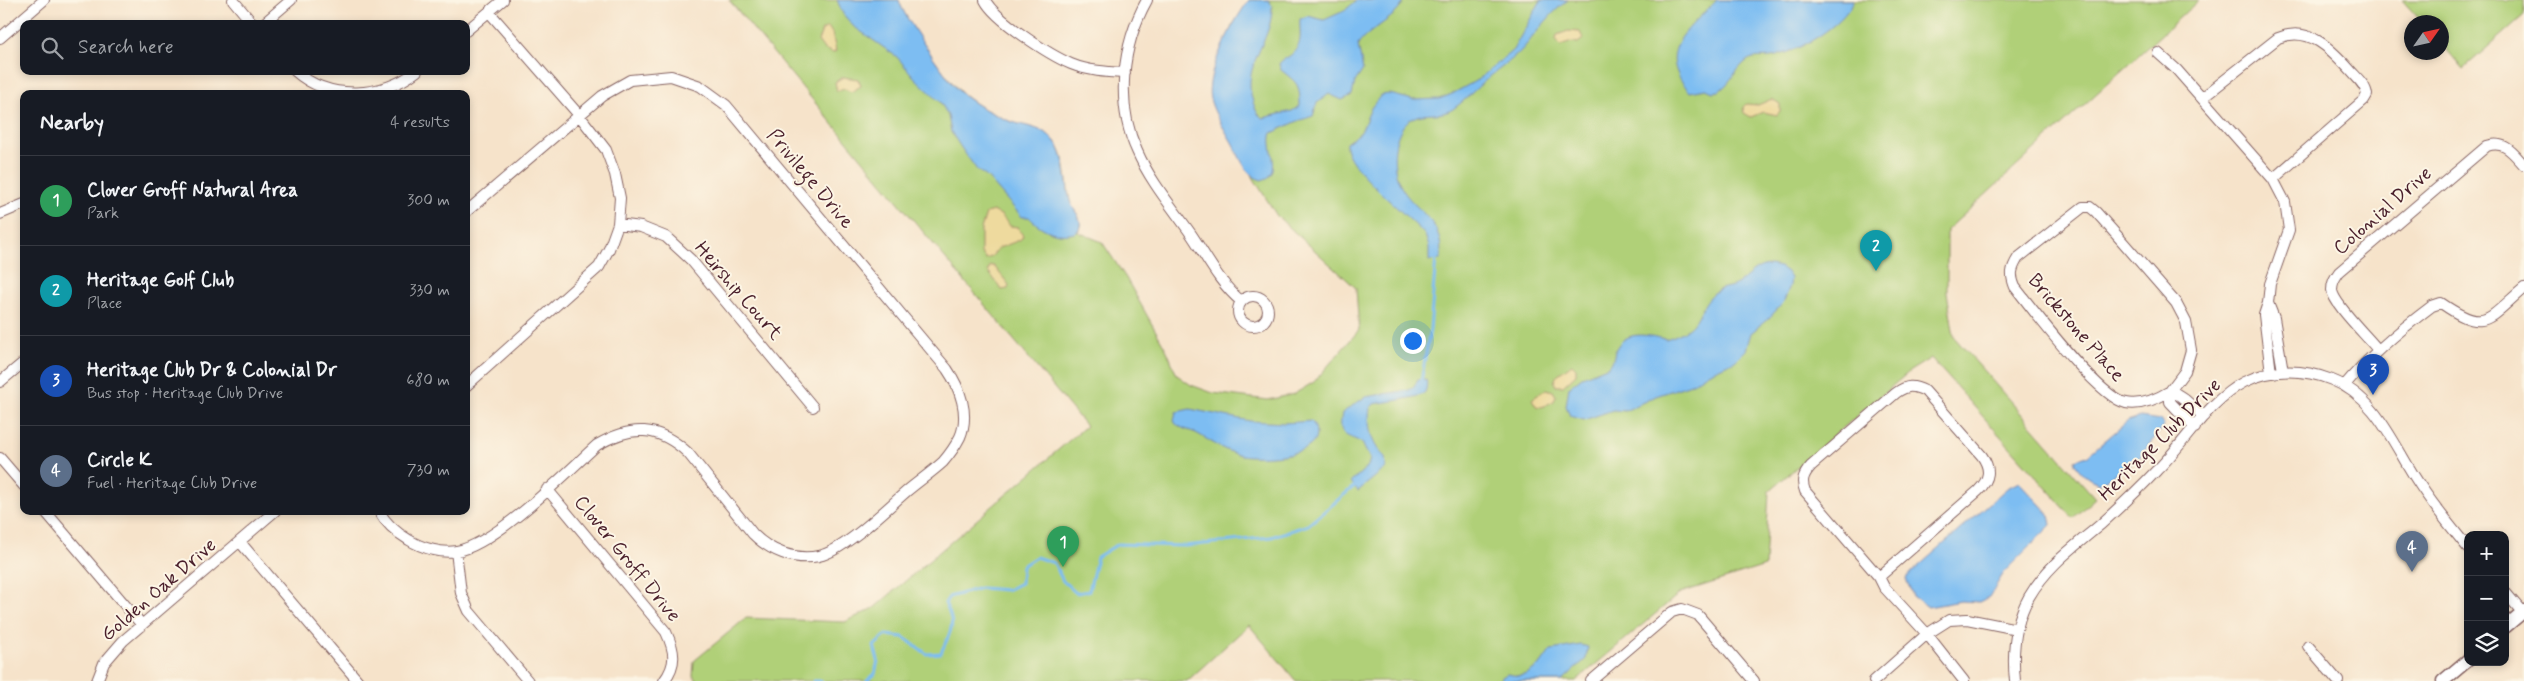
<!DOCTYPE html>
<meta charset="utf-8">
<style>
body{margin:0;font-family:Mynerve,sans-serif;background:#242831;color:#f1f3f6}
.controls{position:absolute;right:15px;bottom:15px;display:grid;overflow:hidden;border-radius:10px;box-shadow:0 2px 8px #0003}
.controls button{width:45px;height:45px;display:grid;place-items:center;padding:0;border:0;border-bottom:1px solid #363941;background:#171b24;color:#f1f3f6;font:25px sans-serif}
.compass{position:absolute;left:2404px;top:15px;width:45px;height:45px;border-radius:50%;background:#171b24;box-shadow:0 2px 8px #0003;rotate:56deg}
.you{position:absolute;left:1412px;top:340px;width:18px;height:18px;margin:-12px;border:4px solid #fff;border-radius:50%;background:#1a73e8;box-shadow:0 0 0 8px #1a73e833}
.badge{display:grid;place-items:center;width:32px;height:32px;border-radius:50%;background:#0b8043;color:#fff;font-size:16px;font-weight:700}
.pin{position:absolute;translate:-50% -41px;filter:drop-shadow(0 1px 2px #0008)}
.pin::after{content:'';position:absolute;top:26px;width:18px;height:15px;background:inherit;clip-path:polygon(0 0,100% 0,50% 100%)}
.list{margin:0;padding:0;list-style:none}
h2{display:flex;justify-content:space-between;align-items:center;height:65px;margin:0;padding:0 20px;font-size:21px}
h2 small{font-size:16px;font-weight:400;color:#9ea1a6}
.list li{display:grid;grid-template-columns:32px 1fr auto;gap:15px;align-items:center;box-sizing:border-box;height:90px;padding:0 20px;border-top:1px solid #363941}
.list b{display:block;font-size:19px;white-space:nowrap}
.list p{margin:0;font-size:16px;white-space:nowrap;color:#9ea1a6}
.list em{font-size:16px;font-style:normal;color:#9ea1a6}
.icon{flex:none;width:28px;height:28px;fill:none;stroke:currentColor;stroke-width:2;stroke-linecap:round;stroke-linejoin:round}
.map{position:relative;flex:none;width:2524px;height:681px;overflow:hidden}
.search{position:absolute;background:#171b24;box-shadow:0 2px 8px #0003;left:20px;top:20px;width:450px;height:55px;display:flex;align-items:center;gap:12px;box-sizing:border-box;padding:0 18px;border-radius:10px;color:#9ea1a6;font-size:19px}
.panel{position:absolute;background:#171b24;box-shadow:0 2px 8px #0003;left:20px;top:90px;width:450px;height:425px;border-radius:10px}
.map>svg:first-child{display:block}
</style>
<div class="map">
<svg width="2524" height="681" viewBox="0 0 2524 681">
<rect width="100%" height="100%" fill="#fcf5e5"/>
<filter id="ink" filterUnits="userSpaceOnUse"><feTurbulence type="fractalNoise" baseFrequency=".02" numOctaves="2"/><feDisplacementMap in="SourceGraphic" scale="10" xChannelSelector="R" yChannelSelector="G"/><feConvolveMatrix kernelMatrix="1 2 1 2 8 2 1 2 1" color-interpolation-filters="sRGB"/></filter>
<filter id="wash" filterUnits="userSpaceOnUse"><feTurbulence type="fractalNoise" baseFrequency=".0096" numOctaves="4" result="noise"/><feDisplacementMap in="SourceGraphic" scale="20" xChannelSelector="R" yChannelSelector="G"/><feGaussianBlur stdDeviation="1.12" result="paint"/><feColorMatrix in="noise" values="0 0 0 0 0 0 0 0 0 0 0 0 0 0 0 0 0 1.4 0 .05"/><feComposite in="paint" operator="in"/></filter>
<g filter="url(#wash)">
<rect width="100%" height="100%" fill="#f6e3ca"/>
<path fill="#b0d078" stroke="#7d7852" d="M729,0H899C901,14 945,76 957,88C969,102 988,111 1004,119C1019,126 1041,126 1053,139C1067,154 1066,182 1070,201C1073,212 1085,218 1078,232L1102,242L1126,278L1167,351L1177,375L1191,385L1213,393L1268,400L1294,394L1314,382L1359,330L1356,288L1277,216L1238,153L1212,104L1210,86L1217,60L1232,26L1249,0H2199L1947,230V292L1954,337L2095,498L2073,518L1931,358L1910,371L1769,491L1765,566L1680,593L1576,681H1296L1249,625L1187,681H697L693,676L694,661L746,618L845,622L874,608L1086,426Z
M2402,0H2524V15L2463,69L2442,44V22H2422Z"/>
<path fill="#eeda9e" stroke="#9c7c64" d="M828,27L832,33L836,51L833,53L824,49L818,41L822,30Z
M1568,31L1580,32L1583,39L1578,43L1572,42L1560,46L1556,40L1557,35Z
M843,77L858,79L861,86L851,92L845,89L837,91L835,82Z
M1772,99L1780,104V111L1777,115L1763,112L1751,117L1744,113L1743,107L1746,104L1758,105Z
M993,211L1001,215L1010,226L1018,227L1023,236L1020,240L999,248L991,257L986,259L981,253V229L986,213Z
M990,266H994L1009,285L1008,289L1002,290L988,271Z
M1572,364L1576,368V374L1563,386H1556L1554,382L1557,375Z
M1546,389L1553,391L1556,396L1554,401L1542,407L1536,406L1532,399Z"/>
<path fill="#7dbdf2" stroke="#646e8e" d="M837,0H899C901,14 946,76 957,89C969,102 988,111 1004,119C1019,126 1042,126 1053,139C1067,155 1065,182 1070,201C1073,212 1086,219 1077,232C1060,239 1041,230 1029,217H1022L987,177L977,170L962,149L951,132L948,116L941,103L914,77L897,57L853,26L843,14Z
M1249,0H1268L1272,6C1273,42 1240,65 1253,102C1255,108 1257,115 1263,118L1292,111L1300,106C1300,83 1297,83 1281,70L1279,64C1283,58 1288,58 1292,54C1304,43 1299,32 1300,19L1308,16L1324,20L1344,11L1357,0H1404C1400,17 1369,28 1358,45L1363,70L1355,82L1352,95L1342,100L1329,94L1317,103L1313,116L1298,121L1272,133C1266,147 1285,176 1261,180C1247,176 1241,160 1235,148C1227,132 1215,117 1210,99C1204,74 1234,20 1249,0Z
M1541,0H1568C1552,12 1539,29 1527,44C1516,58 1500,68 1487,79C1475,89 1465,101 1453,109C1438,119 1418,108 1404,125C1393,139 1392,164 1398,180C1409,211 1447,217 1440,260L1429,261V247L1425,235C1410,216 1342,166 1346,143L1361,132L1371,108L1381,95L1390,94L1413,100L1439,99L1452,94L1479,79L1513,50Z
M1717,0H1854C1844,25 1797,53 1771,57C1764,58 1755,56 1748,60C1737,67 1731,83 1719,91L1713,92L1706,89L1690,92C1653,51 1689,29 1717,0Z
M1770,265L1780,267L1787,272L1791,278L1790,286L1783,303L1769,318L1751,333L1746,350L1735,361L1708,373L1691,384L1656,396L1625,411L1613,410L1584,420L1570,416L1566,406L1569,387L1582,377L1609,366C1615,360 1613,353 1617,347C1628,329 1650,336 1666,339C1706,326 1692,313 1715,292C1722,287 1730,288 1737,284C1748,277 1756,265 1770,265Z
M1426,379C1427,383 1427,388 1425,392C1421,398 1384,402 1374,404L1370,408C1367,426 1371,445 1385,457L1386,468L1358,491L1351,482L1368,466L1370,459L1362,443C1348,434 1337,439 1342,413L1365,397L1409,390L1414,387L1418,380Z
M1190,409L1250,421L1284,423L1311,421C1315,425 1316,429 1316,435C1315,458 1257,458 1241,455C1223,451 1211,441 1196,433C1189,430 1181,429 1175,423L1174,420L1176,412Z
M2140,417L2160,420L2164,426L2138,459L2101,483C2089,481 2081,473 2075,464V460L2087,456L2128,421Z
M2019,482L2049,514L2051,525L2005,571L1989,597L1979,602L1961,601L1928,607L1913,596L1906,579L1913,571L2007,488Z
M1581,645L1588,647L1586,659L1562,681H1501L1502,677L1507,674L1519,676L1527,674L1541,664L1551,650Z"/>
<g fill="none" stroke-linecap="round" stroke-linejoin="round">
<path stroke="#7dbdf2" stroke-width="3" d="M1421,382L1430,330L1436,257
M814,681H821
M867,681L875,674L878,660L874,646L886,635L903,637L927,654L941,653C951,629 957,627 945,603L949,597L981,588L1007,590L1021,583L1022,566L1036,557L1054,563L1063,581L1076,593L1089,591L1097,557L1118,544L1185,546L1271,537L1308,525L1357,484"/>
</g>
</g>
<g filter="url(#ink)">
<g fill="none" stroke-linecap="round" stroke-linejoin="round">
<defs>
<path id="minor" d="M233,0L253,24
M985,0C995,20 1050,55 1071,64C1088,71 1107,72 1125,73
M1147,0C1122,45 1115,103 1137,151C1150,181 1172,207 1191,234C1206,256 1220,284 1241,301
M263,24L291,0
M466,31L503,0
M0,38L44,0
M2158,53L2177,70L2273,179L2285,202L2289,230L2270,284L2268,303L2264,315L2271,373
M295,71C329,101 382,98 417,71
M2202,98L2278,38C2309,25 2331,49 2350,70C2357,78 2366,85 2367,95L2364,100L2273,179
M0,214L24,204
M618,224L641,227L666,237L691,260L813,407
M1238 311a15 15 0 1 1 30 0a15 15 0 1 1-30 0Z
M2268,303L2274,318L2283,371
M2378,350C2368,337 2333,304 2332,290C2332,282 2335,278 2339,272L2487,146C2505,140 2513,153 2524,165
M0,382L24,362
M466,386L599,267L609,249L618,224L620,198L615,174L606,150L579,115L489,12
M2344,386C2369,356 2400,330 2432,306L2441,303C2486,334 2486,320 2524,288
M2170,391C2157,399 2142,406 2126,403C2099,398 2034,311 2015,287C2010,275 2011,269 2018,258L2083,207H2090L2096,212L2121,240L2176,303L2186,322L2191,350L2185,371L2170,391V402L2195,428
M2170,391C2184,395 2192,408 2204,416
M0,458L24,486
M547,489L666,632C675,651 677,664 664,681
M45,511L142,625
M379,511C386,524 397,533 409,540C422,548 442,554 457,551C496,544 566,473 597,445C631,425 658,425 688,453L753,534C770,551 794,561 819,556C845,550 886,509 907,491C919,481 932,472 943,462C949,455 956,445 960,437C970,414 960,388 947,369L726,105L700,86L671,76L630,80L602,96L466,212
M240,542L358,681
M456,551L461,593L469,611L528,681
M1879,577L1978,491C1990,479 1991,469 1982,456L1925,391C1913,385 1907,385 1896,393L1811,466C1803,475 1801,481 1805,491L1879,577L1884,587L1927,634L1964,681
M2505,592L2522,612
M2308,646L2338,681
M97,681L104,663L123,641L275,511
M1591,681L1672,612L1682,609L1698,615L1754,681
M1874,681L1927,634L1949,620L1967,619L2017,629
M2015,681C2012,652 2015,622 2029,597C2047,566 2074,547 2100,525C2120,507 2139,489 2157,470C2186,442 2208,401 2244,382C2272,368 2304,369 2332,380C2379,398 2395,450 2422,488C2436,509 2452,528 2468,548"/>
<path id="major" d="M2505,627L2524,611
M2443,681L2468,660"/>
</defs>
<use href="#minor" stroke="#866463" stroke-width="12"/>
<use href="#major" stroke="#866463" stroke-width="15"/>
<use href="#minor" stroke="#fff" stroke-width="10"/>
<use href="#major" stroke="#fff" stroke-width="12"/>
</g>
</g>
<g text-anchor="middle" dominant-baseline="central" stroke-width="4" stroke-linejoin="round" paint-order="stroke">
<g font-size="20" fill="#4a1f2b" stroke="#fcf5e5">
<text transform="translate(810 179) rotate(50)">Privilege Drive</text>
<text transform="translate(2383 211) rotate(-41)">Colonial Drive</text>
<text transform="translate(738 291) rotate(49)">Heirship Court</text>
<text transform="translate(2076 328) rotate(49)">Brickstone Place</text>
<text transform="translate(2160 440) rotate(-45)">Heritage Club Drive</text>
<text transform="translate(627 559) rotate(51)">Clover Groff Drive</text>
<text transform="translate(159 590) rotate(-41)">Golden Oak Drive</text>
</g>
</g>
</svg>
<div class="controls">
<button>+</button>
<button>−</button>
<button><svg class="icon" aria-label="layers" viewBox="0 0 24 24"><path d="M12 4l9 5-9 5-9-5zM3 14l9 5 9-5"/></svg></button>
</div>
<svg class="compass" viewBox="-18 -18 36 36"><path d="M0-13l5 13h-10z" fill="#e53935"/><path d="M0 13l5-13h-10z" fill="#9ea1a6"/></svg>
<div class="you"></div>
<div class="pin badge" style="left:1063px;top:567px;background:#2e9e5b">1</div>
<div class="pin badge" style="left:1876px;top:271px;background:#0f9aa8">2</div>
<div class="pin badge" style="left:2373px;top:395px;background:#1a4fb4">3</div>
<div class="pin badge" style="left:2412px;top:572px;background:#5c6f8a">4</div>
<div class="search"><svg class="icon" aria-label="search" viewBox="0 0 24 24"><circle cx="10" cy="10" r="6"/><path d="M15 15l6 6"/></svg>Search here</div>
<section class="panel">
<h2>Nearby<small>4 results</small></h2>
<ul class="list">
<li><span class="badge" style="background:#2e9e5b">1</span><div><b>Clover Groff Natural Area</b><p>Park</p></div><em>300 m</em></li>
<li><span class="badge" style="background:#0f9aa8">2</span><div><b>Heritage Golf Club</b><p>Place</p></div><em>330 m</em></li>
<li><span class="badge" style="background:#1a4fb4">3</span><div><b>Heritage Club Dr &amp; Colonial Dr</b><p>Bus stop · Heritage Club Drive</p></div><em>680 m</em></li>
<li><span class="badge" style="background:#5c6f8a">4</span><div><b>Circle K</b><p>Fuel · Heritage Club Drive</p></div><em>730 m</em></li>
</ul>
</section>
</div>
